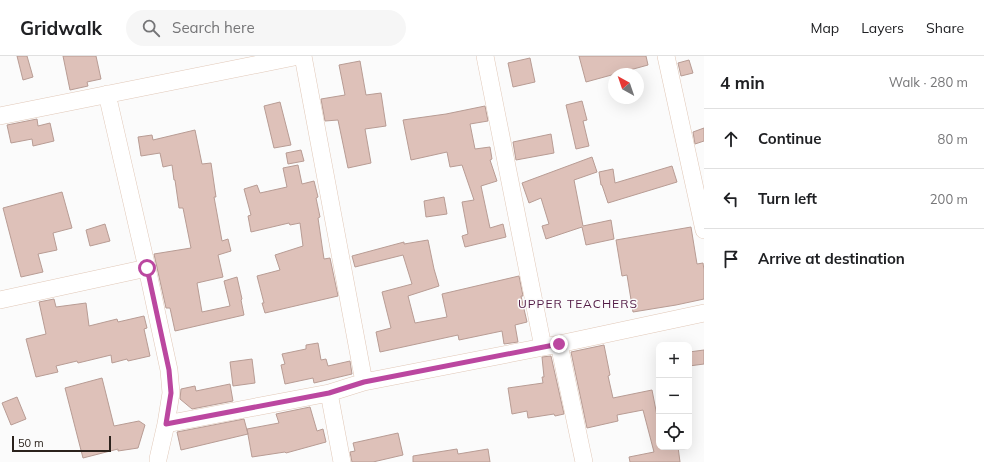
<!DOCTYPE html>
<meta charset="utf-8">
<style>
body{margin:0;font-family:Mulish,sans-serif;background:#f6f6f6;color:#202124}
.controls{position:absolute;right:12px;bottom:12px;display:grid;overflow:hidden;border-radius:8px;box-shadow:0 4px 16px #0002}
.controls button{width:36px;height:36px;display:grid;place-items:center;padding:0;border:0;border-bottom:1px solid #e0e0e0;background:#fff;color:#202124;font:20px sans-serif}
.compass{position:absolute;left:608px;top:12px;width:36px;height:36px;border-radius:50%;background:#fff;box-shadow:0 4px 16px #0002;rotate:320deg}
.scale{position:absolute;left:12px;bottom:10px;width:99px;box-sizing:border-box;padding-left:4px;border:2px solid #2b221c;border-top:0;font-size:11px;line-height:14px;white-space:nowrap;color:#2b221c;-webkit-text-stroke:3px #fbfbfb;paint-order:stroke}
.stop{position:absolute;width:12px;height:12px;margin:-9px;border:3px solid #bb47a0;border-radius:50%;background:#fff}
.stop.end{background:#bb47a0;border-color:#fff;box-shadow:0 1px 4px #0008}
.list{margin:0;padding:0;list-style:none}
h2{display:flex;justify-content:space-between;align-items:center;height:52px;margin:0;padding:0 16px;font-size:17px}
h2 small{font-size:13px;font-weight:400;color:#757577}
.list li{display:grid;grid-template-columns:26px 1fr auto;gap:12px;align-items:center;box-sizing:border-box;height:60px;padding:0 16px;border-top:1px solid #e0e0e0}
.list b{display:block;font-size:15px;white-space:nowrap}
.list em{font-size:13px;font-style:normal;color:#757577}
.icon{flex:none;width:22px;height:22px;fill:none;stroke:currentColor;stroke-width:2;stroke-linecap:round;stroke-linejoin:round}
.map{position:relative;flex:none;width:704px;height:406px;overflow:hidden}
header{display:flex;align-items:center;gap:24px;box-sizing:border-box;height:56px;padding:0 20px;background:#fff;border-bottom:1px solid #e0e0e0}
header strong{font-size:19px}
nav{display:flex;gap:22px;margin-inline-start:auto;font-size:14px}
.search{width:280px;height:36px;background:#f6f6f6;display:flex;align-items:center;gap:10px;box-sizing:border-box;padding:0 14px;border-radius:22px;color:#757577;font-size:15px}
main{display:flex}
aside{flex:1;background:#fff}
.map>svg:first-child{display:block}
</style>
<header>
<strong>Gridwalk</strong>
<div class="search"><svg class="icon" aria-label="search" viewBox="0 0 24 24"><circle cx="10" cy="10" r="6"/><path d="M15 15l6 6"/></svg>Search here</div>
<nav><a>Map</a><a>Layers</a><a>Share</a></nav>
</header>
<main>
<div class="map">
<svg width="704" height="406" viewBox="0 0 704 406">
<rect width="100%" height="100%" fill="#fbfbfb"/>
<path fill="#dec1b9" stroke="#b89c94" d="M17,0H27L33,21L23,24Z
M63,0H96L101,23L87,26L88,30L70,34Z
M579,0H646L648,9L586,26Z
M530,2L535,26L513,31L508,7Z
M689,4L693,17L681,20L678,7Z
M360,5L366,39L381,37L386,70L365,73L371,107L348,112L338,64L325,65L321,43L345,39L339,9Z
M582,45L587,64L583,65L589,90L576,93L566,49Z
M280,46L291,89L274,92L264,50Z
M485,50L488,65L470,68L475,93L490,91L492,103L490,104L497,125L481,130L490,172L503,168L506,181L465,191L462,180L468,178L462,146L474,144L462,109L450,111L447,96L411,104L403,64L446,58Z
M37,63L38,70L50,67L54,85L33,90L32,83L11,87L7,69Z
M704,72V85L695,88L693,76Z
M195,74L202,108L211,107L216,141H214L222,185L228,183L231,195L218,199L223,221L197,227L202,256L230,250L224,225L237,221L242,243L241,244L244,259L175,275L170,252H166L154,198L191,192L183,152H179L175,124H174L172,109L163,111L160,97L141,100L138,81L152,79L153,84Z
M551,78L554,97L516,104L513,86Z
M301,94L304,105L288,108L286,97Z
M592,101L597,116L574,124L583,170L611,164L614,183L586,189L582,171L546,183L542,170L549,168L541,142L529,147L522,127Z
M298,109L302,128L314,125L318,141L316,142L320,161L318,162L324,203L330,202L338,240L265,257L262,247H264L257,220L280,214L275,199L303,190L300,167L290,169L289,167L251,176L248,160L251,159L244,133L257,129L260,137L287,131L283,112Z
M672,110L677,126L608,147L602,129H601L599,116L613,113L615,127Z
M62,136L72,172L53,177L57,194L38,198L43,216L21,221L3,152Z
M444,141L447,158L426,161L424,145Z
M105,168L110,185L90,190L86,174Z
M691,171L697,208L703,207L704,214V243L676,249L633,256L627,219L622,220L616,184Z
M428,184L434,213L439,230L408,240L415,267L447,261L442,238L519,220L523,240H521L527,266L515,269L518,286L504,288L502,275L459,284L458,279L380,296L376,276L391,272L382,236L412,228L403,199L355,211L352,200L404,186V188Z
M54,243L56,251L86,247L89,270L117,263L118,266L144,260L147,272L144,273L150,300L128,305L127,303L112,307L111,299L78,307L77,305L56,310L58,316L36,321L26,283L46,278L39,246Z
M318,287L321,304L326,303L328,310L350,305L352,318L314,327L313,322L285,328L281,309L285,308L282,298L306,293V289Z
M604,289L610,319L608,320L613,342L652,334L659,370V391H678L680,406H630L629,401L654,396L643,354L617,359L618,365L587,372L571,296Z
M704,294V308L689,310V296Z
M551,300L564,358L555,360L554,358L528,362L527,355L512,358L508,332L543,327L542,321H544L542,301Z
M252,303L255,327L233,330L230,306Z
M102,322L114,370L139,365L145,369L138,392L118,395V393L83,402L65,332Z
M230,328L233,345L192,353L180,343L181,333L195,330L196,335Z
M17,341L26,363L11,369L2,347Z
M310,351L317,375L323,373L326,386L286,397L285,396L252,401L247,373L279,367L276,358Z
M244,363L248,378L181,394L177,376Z
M398,377L403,399L373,406H352L350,396L355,395L353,387Z
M457,393L458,398L488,393L490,406H413V400Z"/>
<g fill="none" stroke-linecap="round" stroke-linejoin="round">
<defs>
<path id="minor" d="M303,0L364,326L329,337L342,406
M485,0L543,291
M666,0L704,174
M107,38L147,212L169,314L171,337L166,368L158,403V406
M0,60L299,0
M0,244L147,212
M559,288L584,406
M364,326L559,288L704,257
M166,368L329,337"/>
</defs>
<use href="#minor" stroke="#e1c8b8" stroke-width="18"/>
<use href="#minor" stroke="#fff" stroke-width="17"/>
</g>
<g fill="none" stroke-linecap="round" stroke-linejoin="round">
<path stroke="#bb47a0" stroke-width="5" d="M147,212L169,314L171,337L166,368L329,337L364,326L559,288"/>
</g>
<g text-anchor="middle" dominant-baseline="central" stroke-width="3" stroke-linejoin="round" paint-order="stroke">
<g font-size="12" letter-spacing="1" fill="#521a45" stroke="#fbfbfb">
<text x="578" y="247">UPPER TEACHERS</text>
</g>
</g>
</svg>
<div class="controls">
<button>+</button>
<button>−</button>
<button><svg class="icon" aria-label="locate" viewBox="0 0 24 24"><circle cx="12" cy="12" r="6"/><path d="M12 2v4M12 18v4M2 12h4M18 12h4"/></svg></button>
</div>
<svg class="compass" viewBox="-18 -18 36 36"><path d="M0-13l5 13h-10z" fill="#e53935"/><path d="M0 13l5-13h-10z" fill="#757577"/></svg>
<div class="scale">50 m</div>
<div class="stop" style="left:147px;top:212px"></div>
<div class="stop end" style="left:559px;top:288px"></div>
</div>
<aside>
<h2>4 min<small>Walk · 280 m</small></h2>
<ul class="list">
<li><svg class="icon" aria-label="ahead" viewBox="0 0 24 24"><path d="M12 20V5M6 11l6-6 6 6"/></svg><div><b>Continue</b></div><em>80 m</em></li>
<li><svg class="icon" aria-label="left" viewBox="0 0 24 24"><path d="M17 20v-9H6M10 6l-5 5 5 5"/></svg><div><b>Turn left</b></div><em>200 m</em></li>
<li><svg class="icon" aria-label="arrive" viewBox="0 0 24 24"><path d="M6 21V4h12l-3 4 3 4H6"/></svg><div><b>Arrive at destination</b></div></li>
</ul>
</aside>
</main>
